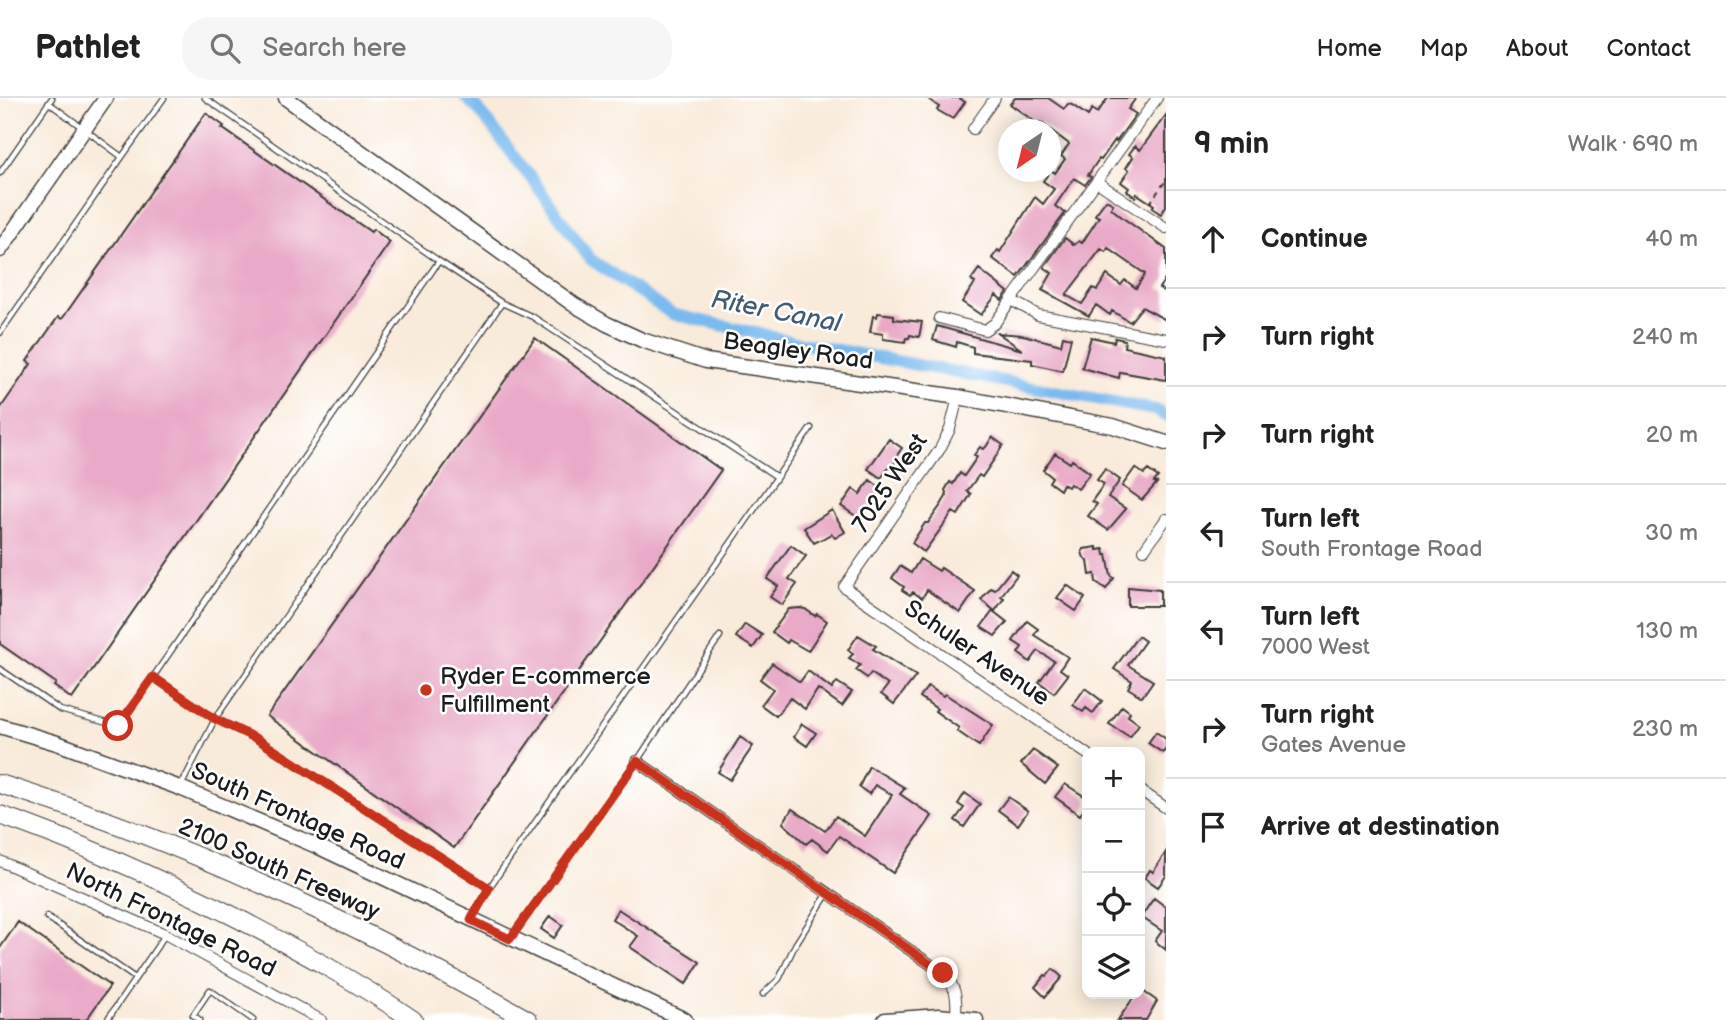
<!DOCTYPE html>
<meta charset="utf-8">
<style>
body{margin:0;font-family:"Balsamiq Sans",sans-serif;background:#f6f6f6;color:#222}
.controls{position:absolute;right:21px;bottom:21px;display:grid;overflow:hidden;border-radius:14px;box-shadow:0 4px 18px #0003}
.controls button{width:63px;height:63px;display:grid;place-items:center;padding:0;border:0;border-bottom:2px solid #e0e0e0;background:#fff;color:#222;font:35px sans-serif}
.compass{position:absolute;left:998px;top:21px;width:63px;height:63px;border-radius:50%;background:#fff;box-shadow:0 4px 18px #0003;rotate:215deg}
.stop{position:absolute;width:21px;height:21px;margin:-16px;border:5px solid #c8321e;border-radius:50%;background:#fff}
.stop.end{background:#c8321e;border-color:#fff;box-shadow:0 2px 7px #0008}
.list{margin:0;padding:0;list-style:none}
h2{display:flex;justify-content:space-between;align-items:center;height:91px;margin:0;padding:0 28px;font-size:30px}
h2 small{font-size:23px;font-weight:400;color:#767676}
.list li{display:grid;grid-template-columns:46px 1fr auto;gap:21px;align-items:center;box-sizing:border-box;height:98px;padding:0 28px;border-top:2px solid #e0e0e0}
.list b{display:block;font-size:26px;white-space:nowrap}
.list p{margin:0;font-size:23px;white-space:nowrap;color:#767676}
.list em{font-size:23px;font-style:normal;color:#767676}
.icon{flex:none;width:38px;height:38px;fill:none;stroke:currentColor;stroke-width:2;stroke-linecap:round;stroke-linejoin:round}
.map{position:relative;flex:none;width:1166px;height:922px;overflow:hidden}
header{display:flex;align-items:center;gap:42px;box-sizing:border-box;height:98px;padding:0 35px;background:#fff;border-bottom:2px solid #e0e0e0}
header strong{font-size:33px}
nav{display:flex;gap:38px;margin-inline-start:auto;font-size:24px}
.search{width:490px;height:63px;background:#f6f6f6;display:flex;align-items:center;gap:18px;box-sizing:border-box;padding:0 24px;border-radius:28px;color:#767676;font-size:26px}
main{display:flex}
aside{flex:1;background:#fff}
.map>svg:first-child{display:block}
</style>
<header>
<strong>Pathlet</strong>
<div class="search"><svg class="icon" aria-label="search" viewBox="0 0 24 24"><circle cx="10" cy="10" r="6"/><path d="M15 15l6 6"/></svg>Search here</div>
<nav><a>Home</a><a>Map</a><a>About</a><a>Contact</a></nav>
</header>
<main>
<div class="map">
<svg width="1166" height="922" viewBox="0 0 1166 922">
<rect width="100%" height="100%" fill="#fff"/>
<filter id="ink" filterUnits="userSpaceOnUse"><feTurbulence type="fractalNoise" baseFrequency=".0143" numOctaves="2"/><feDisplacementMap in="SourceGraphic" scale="14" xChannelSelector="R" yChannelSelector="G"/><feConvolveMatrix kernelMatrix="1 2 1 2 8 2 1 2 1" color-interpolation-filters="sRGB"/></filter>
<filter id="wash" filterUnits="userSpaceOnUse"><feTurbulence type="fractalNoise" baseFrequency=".00686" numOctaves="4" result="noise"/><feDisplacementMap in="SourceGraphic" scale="28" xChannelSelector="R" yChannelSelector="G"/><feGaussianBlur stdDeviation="1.57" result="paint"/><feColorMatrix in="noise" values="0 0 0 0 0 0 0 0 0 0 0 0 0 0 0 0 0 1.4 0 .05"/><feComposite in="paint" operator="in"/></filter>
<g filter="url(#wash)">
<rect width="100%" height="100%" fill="#f9ebda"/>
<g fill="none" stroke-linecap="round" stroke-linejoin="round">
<path stroke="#7abaee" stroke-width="12" d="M466,0L478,11L531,80L590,161L672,216L795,244L1155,312L1166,318"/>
</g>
<g id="blocks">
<path fill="#e9aac7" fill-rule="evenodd" d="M927,0H959L965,4L953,21L937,12L939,9Z
M1015,0H1048L1064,11L1068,6L1072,7L1088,18L1092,11L1097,15L1108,0H1136L1128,11L1136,16L1116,44L1115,42L1101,62L1099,61L1088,77L1091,79L1085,87L1074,80L1055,108L1065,115L1018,179L992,160L998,152L1000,154L1035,99L1043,106L1054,91L1043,83L1051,72L1055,75L1065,61L1061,58L1069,46L1040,24L1038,26L1010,6Z
M206,15L224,28L222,30L371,134L373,131L390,144L72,601L54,588L56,585L0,546V311L31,266L27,263L58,219L62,221Z
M1166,17V108L1161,116L1152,110L1154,107L1137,96L1135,99L1127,93L1129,90L1121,84L1129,72L1126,70L1133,59L1129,56L1135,48L1140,52Z
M1106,102L1113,106L1111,110L1123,120L1166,151V180L1159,190L1166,194V222L1142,209L1130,224L1112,213L1110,217L1096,207L1089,218L1042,192L1052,175L1044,169L1065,140L1074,147L1079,143L1082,145L1099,119L1095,117ZM1108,150L1145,176L1136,190L1125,182L1121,187L1107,177L1097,192L1093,190L1082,206L1066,197L1101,151L1106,154Z
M979,171L1008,194L1002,202L996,197L981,217L962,204L975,185L971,182Z
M878,215L894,217V221L922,224L919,239L910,237L909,240H906L905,244L883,241V236L870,234L873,218L877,219Z
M937,228L1022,252L998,235L1023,237L1061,247L1063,238L1071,240L1063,273L1032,266V262L973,255V249L957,244L956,249L933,242Z
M1091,239L1114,244L1115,240L1125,242L1124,249L1166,258V282L1120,274L1119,280L1082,270Z
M535,240L721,372L454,750L267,618Z
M992,339L1003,347L997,357L982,379L979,377L967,393L971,396L958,417L953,414L924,454L912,445L925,425H928L941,407L947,397L945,392L950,384L953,386L960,375L964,378L977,359L974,357L980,349L983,351L986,349Z
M889,341L902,350L895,360L898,361L892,369L890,368L881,380L868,371Z
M1055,355L1070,365L1072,362L1090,375L1078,391L1070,386L1068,389L1063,386L1060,392L1049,384L1052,379L1043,372Z
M1135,370L1144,376L1148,372L1158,379L1154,384L1157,385L1142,402L1122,388Z
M1105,371L1120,382L1108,399L1126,411L1108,432L1088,418L1097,406L1092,403L1104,386L1097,382Z
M870,382L882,391L860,421L841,408L853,391L860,396Z
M832,412L845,434L835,440L832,436L814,445L804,430Z
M791,447L806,458L789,481L797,486L782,507L770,499L778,488L767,481Z
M1097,449V452L1104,451L1105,457H1107L1111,478L1114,480L1106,491L1096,484L1095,476L1090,477L1088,463L1084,460L1082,454L1084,451Z
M920,461L939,473L941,470L975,493L960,515L927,492L922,500L913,494L910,497L902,492L904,489L892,480L900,468L911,475Z
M1011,472L1017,477L1001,498L1004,500L995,513L981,502L991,490L995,492Z
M1067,487L1085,500L1076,513L1057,500Z
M1128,489L1160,492V508H1128Z
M800,510L805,511L815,518L817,516L827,523L808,553L789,542L787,545L772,534L789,511Z
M993,513L1007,524L995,538L981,529Z
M1027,523L1038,531L1034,537L1068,559L1060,571L1068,577L1054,595L1039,584L1054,563L1038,553L1030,564L1018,555L1022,549L1013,543Z
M745,526L762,537L753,550L736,539Z
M858,537L876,548L873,551L916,578L894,606L881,596L888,587L871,575L867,580L856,572L860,567L849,560L853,556L848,552Z
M1138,538L1145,543L1128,567L1153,583L1142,599L1128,590L1132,583L1114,571Z
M772,565L800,584L808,573L832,591L837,584L852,594L842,608L818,591L805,611L790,600L776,618L761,607L773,591L760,581Z
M928,588L943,598L945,596L993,627L979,648L957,633L959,630L935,613L937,611L920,599Z
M1085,590L1102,603L1093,615L1086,610L1083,614L1073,607Z
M1122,608L1130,614L1128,618L1139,626L1130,639L1109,626Z
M802,626L816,635L807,648L794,639Z
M1156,634L1166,641V650L1163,655L1148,645Z
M740,639L753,648L730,682L718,674Z
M1033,652L1058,670L1045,686L1021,666Z
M869,668L905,690L900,696L932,718L893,775L839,738L828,753L812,741L806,746L783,725L792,711L825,733L836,718L865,738L892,697L875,687L869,696L859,689Z
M1065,686L1087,700V707L1080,717L1055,699Z
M965,695L980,706L964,729L955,722L964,710L958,706Z
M1008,699L1028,713L1018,727L998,712Z
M1166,754V778L1158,789L1145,780L1150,772L1153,774Z
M1154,800L1166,809V852L1155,843L1162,833L1141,819Z
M618,811L700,864L686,886L630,849L638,838L612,821Z
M550,818L563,827L554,840L541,831Z
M18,824L110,888L86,922H0V850Z
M1053,871L1062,879L1045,899L1035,889L1045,877L1047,878Z
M1140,891L1157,903L1146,922H1118L1136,896H1140Z"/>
</g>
</g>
<g filter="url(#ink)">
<use href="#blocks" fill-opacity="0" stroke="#3d3b38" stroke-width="2"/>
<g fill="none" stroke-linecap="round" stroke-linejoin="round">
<defs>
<path id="lane" d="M205,0L439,163
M49,5L122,59L164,0
M0,75L52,0
M0,235L122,59
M777,379L811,330
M0,571L60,612L118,628L153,579
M182,686L215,621L502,205L439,163L153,579L215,621L257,641L489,790L473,819
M489,790L777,379L533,219L502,205
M47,819L135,880
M513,837L637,663L720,538
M763,896L779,881L795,847L828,795
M107,922L165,837
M200,922L193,917L210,892L253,922"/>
<path id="street" d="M973,31L995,0
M1097,84L1166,130
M1011,202L1157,0
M939,220L985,232L995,225L1011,202L1038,217L1166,241
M958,299L950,331L940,351L844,489L1087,656
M1144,452L1166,421
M637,663L943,875C957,889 957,901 956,919
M1140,692L1166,710
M0,763L165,836L321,922"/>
<path id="secondary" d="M286,0L573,206L607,226L642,242L706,263L958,299L1113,328L1166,345
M0,152L106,0
M0,628L57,645L180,690L319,749L685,922
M885,922L939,918L976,922"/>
<path id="highway" d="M0,686C184,744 361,827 528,922
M0,717C84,746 160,781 239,821C298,852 358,884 413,922"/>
</defs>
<use href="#lane" stroke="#3d3b38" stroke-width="7"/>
<use href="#street" stroke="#3d3b38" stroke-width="12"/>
<use href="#secondary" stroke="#3d3b38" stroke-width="17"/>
<use href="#highway" stroke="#3d3b38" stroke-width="20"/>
<path stroke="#3d3b38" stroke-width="2" stroke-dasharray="5 5" stroke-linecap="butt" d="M1150,105L1166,82"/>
<use href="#lane" stroke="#fff" stroke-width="4.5"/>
<use href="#street" stroke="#fff" stroke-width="10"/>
<use href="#secondary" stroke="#fff" stroke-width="14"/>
<use href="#highway" stroke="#fff" stroke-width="18"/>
</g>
</g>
<g fill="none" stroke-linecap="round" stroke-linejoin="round" filter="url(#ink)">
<path stroke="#c8321e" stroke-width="9" d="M118,628L153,579L215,621L257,641L489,790L471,822L510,841L637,663L943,875"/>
</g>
<circle fill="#c8321e" stroke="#fff" stroke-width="2.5" cx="426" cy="592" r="7"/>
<g text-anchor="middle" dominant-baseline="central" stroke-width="5" stroke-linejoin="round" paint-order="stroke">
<g font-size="24" fill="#1c1c1c" stroke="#fff">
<text transform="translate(798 253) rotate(8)">Beagley Road</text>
<text transform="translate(890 385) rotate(-56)">7025 West</text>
<text transform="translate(977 555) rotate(34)">Schuler Avenue</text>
<text transform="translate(298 718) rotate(24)">South Frontage Road</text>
<text transform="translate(279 771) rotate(24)">2100 South Freeway</text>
<text transform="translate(171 822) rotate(26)">North Frontage Road</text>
</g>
<g font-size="24" fill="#1c1c1c" stroke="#fff" text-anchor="start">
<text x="440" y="578">Ryder E-commerce<tspan x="440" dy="28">Fulfillment</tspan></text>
</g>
<g font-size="26" font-style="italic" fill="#425b70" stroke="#fff">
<text transform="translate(776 214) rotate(11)">Riter Canal</text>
</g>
</g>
</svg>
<div class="controls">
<button>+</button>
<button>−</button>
<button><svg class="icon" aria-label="locate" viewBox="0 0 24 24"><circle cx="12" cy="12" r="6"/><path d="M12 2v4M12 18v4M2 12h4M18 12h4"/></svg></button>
<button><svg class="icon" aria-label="layers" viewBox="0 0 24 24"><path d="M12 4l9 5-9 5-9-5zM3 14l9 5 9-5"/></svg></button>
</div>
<svg class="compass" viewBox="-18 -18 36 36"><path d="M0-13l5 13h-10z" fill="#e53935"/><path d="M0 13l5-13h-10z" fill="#767676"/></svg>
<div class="stop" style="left:118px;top:628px"></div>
<div class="stop end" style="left:943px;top:875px"></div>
</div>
<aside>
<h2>9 min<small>Walk · 690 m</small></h2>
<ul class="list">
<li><svg class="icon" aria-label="ahead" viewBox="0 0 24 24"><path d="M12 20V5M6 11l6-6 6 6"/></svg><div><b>Continue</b></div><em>40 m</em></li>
<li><svg class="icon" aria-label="right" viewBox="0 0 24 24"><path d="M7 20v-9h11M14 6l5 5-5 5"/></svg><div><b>Turn right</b></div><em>240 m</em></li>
<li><svg class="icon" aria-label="right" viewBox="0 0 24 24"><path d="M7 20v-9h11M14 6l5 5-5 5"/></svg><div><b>Turn right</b></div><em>20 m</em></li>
<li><svg class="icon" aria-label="left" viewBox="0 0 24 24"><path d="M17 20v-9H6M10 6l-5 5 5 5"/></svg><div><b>Turn left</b><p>South Frontage Road</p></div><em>30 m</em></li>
<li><svg class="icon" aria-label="left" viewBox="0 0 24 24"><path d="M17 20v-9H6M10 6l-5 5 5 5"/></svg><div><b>Turn left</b><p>7000 West</p></div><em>130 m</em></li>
<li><svg class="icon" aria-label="right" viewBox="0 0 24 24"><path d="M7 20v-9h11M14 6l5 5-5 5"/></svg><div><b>Turn right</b><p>Gates Avenue</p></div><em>230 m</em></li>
<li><svg class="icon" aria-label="arrive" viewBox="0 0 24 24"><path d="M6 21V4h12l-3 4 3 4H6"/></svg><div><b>Arrive at destination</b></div></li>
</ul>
</aside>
</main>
